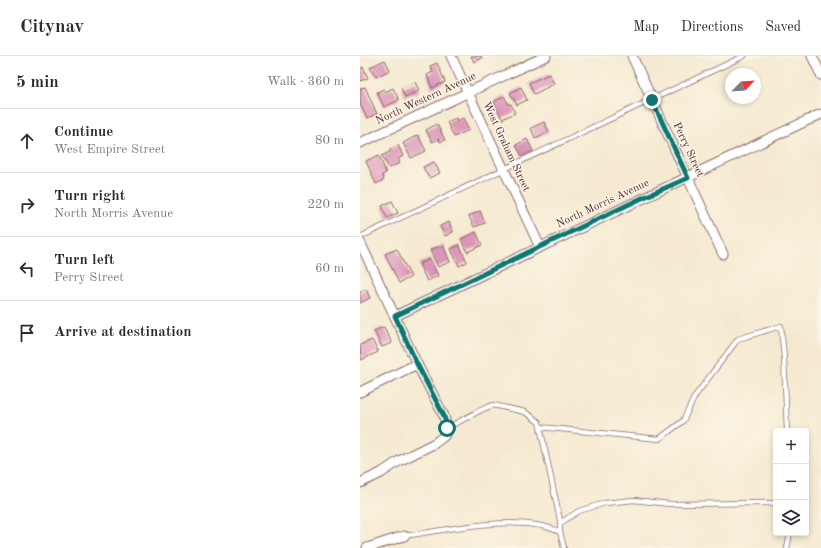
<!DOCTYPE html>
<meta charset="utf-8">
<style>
body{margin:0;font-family:"Old Standard TT",serif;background:#f7f7f7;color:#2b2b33}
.controls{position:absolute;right:12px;bottom:12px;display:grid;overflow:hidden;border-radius:4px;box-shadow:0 2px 6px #0003}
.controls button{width:36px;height:36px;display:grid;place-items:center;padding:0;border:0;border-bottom:1px solid #e1e1e2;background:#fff;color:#2b2b33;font:20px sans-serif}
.compass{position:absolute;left:365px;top:12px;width:36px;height:36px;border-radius:50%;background:#fff;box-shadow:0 2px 6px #0003;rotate:65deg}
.stop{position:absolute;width:12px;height:12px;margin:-9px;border:3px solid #0f766e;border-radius:50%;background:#fff}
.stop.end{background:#0f766e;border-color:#fff;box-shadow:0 1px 4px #0008}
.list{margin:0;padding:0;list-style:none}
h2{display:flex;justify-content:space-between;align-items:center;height:52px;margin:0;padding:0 16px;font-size:17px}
h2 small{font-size:13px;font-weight:400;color:#7c7c81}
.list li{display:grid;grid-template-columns:26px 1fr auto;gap:12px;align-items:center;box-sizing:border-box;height:64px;padding:0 16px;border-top:1px solid #e1e1e2}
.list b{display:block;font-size:15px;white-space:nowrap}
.list p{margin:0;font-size:13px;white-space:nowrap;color:#7c7c81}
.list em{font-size:13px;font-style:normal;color:#7c7c81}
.icon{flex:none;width:22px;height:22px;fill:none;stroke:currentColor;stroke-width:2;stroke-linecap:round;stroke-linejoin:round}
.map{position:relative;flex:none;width:461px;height:492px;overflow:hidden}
header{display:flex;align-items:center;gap:24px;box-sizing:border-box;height:56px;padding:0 20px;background:#fff;border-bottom:1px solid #e1e1e2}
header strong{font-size:19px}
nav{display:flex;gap:22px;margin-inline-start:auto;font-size:14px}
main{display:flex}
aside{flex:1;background:#fff}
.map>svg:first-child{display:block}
</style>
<header>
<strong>Citynav</strong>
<nav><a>Map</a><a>Directions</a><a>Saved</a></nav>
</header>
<main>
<aside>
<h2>5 min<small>Walk · 360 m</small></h2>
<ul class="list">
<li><svg class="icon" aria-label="ahead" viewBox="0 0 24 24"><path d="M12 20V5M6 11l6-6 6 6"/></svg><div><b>Continue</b><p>West Empire Street</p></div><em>80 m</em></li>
<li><svg class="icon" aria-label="right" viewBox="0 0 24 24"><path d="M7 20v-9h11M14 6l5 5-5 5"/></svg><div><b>Turn right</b><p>North Morris Avenue</p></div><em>220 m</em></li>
<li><svg class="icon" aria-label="left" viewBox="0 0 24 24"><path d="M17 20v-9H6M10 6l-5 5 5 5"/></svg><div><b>Turn left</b><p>Perry Street</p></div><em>60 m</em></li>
<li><svg class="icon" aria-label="arrive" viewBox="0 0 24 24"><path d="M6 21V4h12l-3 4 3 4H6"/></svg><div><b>Arrive at destination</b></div></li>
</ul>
</aside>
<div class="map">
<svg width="461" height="492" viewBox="0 0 461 492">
<rect width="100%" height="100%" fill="#fcf5e5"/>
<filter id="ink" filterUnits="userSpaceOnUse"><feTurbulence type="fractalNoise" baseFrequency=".025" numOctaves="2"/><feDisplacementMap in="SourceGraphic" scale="8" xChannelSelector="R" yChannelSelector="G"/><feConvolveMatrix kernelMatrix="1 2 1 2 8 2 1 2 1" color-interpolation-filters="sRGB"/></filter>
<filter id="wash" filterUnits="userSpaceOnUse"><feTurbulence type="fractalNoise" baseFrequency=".012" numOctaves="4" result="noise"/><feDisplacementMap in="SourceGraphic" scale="16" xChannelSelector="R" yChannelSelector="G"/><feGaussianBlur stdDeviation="0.9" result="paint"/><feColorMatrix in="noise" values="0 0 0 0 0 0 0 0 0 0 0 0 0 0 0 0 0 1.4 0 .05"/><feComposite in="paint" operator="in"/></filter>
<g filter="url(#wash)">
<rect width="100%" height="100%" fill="#f5ead1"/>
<g id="blocks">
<path fill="#db93b8" d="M111,0H121L122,2L114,6Z
M25,4L30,14L16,21L10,11Z
M77,7L85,26L72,32L67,19L73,16L70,10Z
M3,11L8,22L0,25V13Z
M189,18L194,28L174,38L169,27Z
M55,26L59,35L45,41L41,32Z
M5,31L17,58L7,62L0,48V33Z
M161,31L167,44L157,49L150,37Z
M33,32L39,44L24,51L17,36L24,33L25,36Z
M144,40L149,49L151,48L155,57L142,63L134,46Z
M96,62L97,65L103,62L109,74L94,81L87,66Z
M184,66L189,76L175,82L171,72Z
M77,68L85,84L80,86L79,83L72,86L66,74Z
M58,79L66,95L51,102L43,87Z
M167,83L173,95L162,100L156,89Z
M38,89L43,100L38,103L40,107L29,112L22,100L31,95L30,93Z
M19,99L26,117L22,119L24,124L16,128L6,105Z
M74,106L80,117L69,122L63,111Z
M32,145L38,157L27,162L22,150Z
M120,155L125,167L114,171L109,160Z
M89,166L93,176L85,180L80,170Z
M116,176L122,189L107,196L101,183Z
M83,189L90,206L78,211L70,194Z
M99,189L107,206L99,210L91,193Z
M37,193L51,221L39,227L25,198Z
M70,203L78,220L67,225L59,208Z
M6,233L10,242L0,247V236Z
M24,271L32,287L22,291L14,275Z
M12,284L18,296L1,304L0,289Z"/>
</g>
</g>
<g filter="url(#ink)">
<use href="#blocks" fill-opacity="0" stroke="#866665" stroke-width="1"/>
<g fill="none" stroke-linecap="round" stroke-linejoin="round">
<defs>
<path id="service" d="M0,181L384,0
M180,371L299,383L323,365L335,340L378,283L421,270L424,302L427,375
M87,372L121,354L133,349L165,356L179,366L200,464V476L204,492
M200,467L219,455L245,447L274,444L310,448L416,447
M44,480C87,474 161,457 200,476
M427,492L430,477"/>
<path id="minor" d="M91,0L180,191
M272,0L363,198
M452,0L461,19
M0,87L186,0
M0,186L57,308L84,360L87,373L84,380L75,387L39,405L21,417L0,427
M35,260L461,58
M0,336L57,308
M7,492L44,480"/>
</defs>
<use href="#service" stroke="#866665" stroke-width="6"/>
<use href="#minor" stroke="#866665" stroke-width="11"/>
<use href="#service" stroke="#fff" stroke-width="4.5"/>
<use href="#minor" stroke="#fff" stroke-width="9"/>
</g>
</g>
<g fill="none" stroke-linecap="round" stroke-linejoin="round" filter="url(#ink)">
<path stroke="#0f766e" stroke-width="5" d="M87,372L84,360L57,308L35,260L282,142L328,122L292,44"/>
</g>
<g text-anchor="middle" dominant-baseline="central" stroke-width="3" stroke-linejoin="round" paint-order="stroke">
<g font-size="11" fill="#4a1f2b" stroke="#fcf5e5">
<text transform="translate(66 43) rotate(-25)">North Western Avenue</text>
<text transform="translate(146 91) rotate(65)">West Graham Street</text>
<text transform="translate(328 94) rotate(65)">Perry Street</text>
<text transform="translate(243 148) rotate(-25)">North Morris Avenue</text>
</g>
</g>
</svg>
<div class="controls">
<button>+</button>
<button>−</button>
<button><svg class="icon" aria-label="layers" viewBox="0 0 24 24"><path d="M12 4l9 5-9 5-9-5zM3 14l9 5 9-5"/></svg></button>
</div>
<svg class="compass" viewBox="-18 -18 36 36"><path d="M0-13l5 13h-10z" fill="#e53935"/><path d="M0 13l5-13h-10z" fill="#7c7c81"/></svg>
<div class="stop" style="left:87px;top:372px"></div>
<div class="stop end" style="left:292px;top:44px"></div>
</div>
</main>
